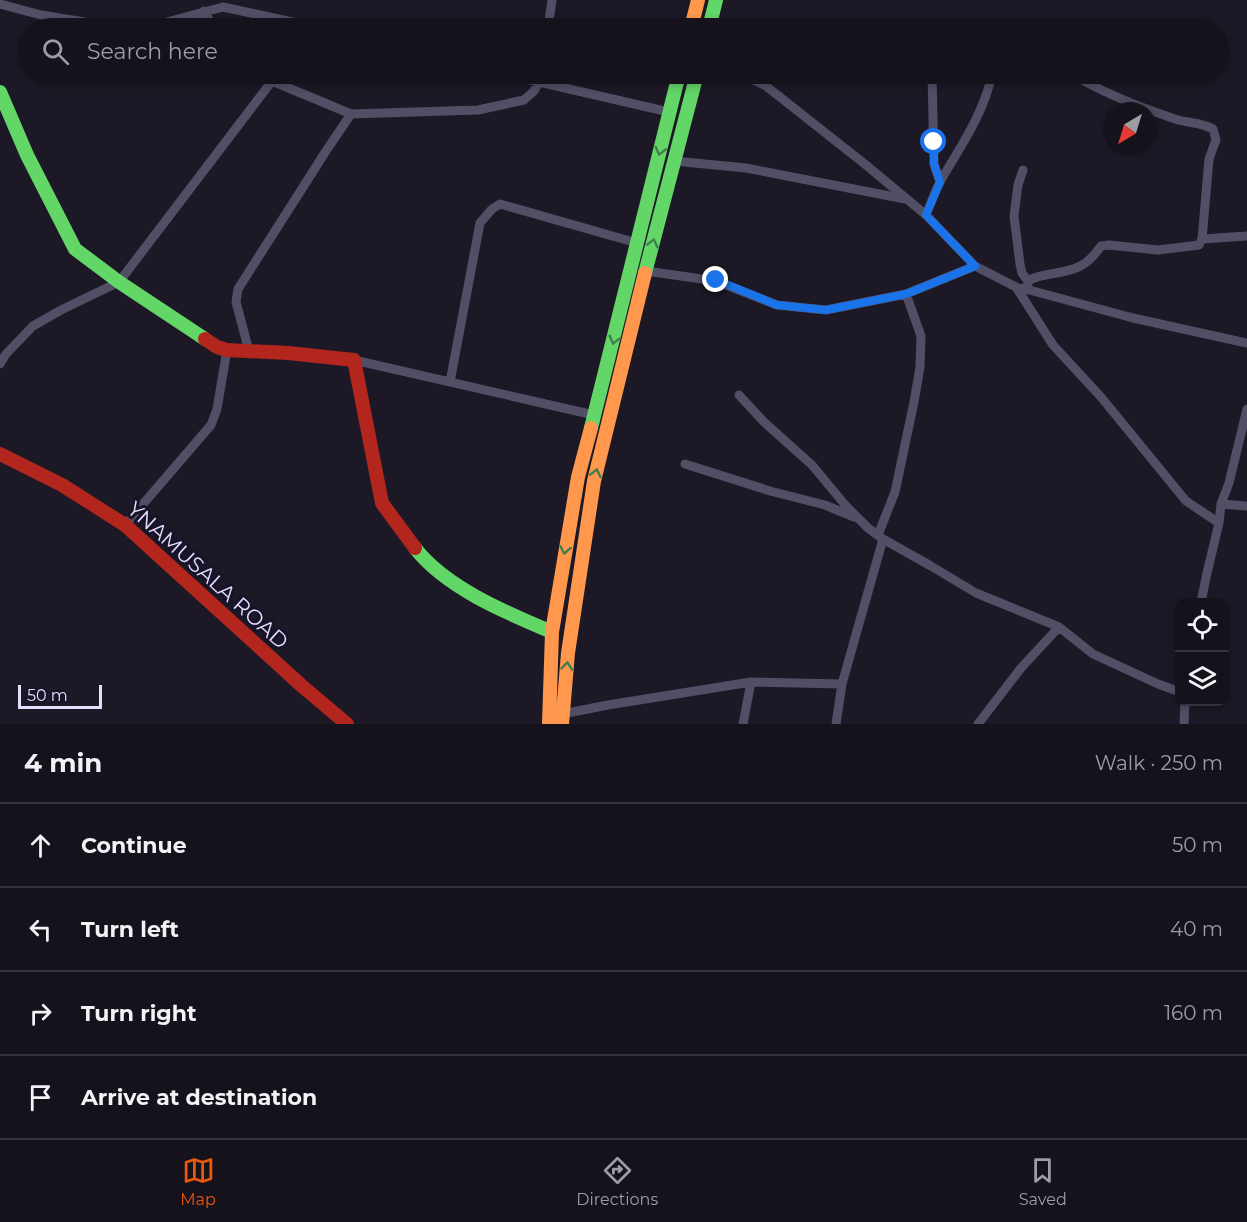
<!DOCTYPE html>
<meta charset="utf-8">
<style>
body{margin:0;font-family:Montserrat,sans-serif;background:#1e1b25;color:#f1f3f6}
.controls{position:absolute;right:18px;bottom:18px;display:grid;overflow:hidden;border-radius:12px;box-shadow:0 3px 9px #0003}
.controls button{width:54px;height:54px;display:grid;place-items:center;padding:0;border:0;border-bottom:2px solid #34323b;background:#15121c;color:#f1f3f6;font:30px sans-serif}
.compass{position:absolute;left:1103px;top:102px;width:54px;height:54px;border-radius:50%;background:#15121c;box-shadow:0 3px 9px #0003;rotate:218deg}
.scale{position:absolute;left:18px;bottom:15px;width:84px;box-sizing:border-box;padding-left:6px;border:3px solid #e5defd;border-top:0;font-size:16px;line-height:21px;white-space:nowrap;color:#e5defd;-webkit-text-stroke:4px #19132a;paint-order:stroke}
.stop{position:absolute;width:18px;height:18px;margin:-14px;border:4px solid #1a73e8;border-radius:50%;background:#fff}
.stop.end{background:#1a73e8;border-color:#fff;box-shadow:0 2px 6px #0008}
.list{margin:0;padding:0;list-style:none}
h2{display:flex;justify-content:space-between;align-items:center;height:78px;margin:0;padding:0 24px;font-size:26px}
h2 small{font-size:20px;font-weight:400;color:#9d9ea3}
.list li{display:grid;grid-template-columns:39px 1fr auto;gap:18px;align-items:center;box-sizing:border-box;height:84px;padding:0 24px;border-top:2px solid #34323b}
.list b{display:block;font-size:22px;white-space:nowrap}
.list em{font-size:20px;font-style:normal;color:#9d9ea3}
.icon{flex:none;width:33px;height:33px;fill:none;stroke:currentColor;stroke-width:2;stroke-linecap:round;stroke-linejoin:round}
.map{position:relative;flex:none;width:1247px;height:724px;overflow:hidden}
.search{position:absolute;background:#15121c;box-shadow:0 3px 9px #0003;left:18px;right:18px;top:18px;height:66px;display:flex;align-items:center;gap:15px;box-sizing:border-box;padding:0 21px;border-radius:33px;color:#9d9ea3;font-size:22px}
.sheet{height:414px;background:#15121c}
nav{display:flex;justify-content:space-around;align-items:center;box-sizing:border-box;height:84px;border-top:2px solid #34323b;background:#15121c;font-size:16px;color:#9d9ea3}
nav a{display:grid;justify-items:center;gap:3px}
nav .on{color:#ea580c}
.map>svg:first-child{display:block}
</style>
<div class="map">
<svg width="1247" height="724" viewBox="0 0 1247 724">
<rect width="100%" height="100%" fill="#1c1825"/>
<g fill="none" stroke-linecap="round" stroke-linejoin="round">
<path stroke="#524e65" stroke-width="9" d="M0,4L41,15L122,28
M204,11L214,28
M144,28L223,7L320,28
M548,28L552,0
M262,74L272,81L351,114L478,110L524,100L534,91L539,82L541,74
M504,74L669,112
M741,74L766,86L866,165L926,215L975,266L1016,287L1053,345L1101,397L1186,501L1219,523
M932,74L934,164L940,182
M674,161L746,168L905,199
M1023,170L1018,185L1014,216L1020,264L1022,273L1028,281
M926,215C931,203 935,191 941,180C961,146 984,113 992,74
M1202,239L1247,236
M646,271L716,281L777,305L826,310L906,294L975,266
M1022,288L1133,318L1247,343
M1028,290V281C1035,276 1042,276 1051,274C1075,270 1087,267 1101,246L1109,245L1158,250L1199,245L1202,239L1209,159L1216,140L1213,129C1202,123 1190,123 1178,120C1142,108 1104,94 1072,74
M249,351L236,302L238,289L326,151L351,114
M354,360L594,415
M0,364L6,354L33,326L61,310L119,282L272,81
M450,382L480,223L492,209L500,204L637,243
M739,395L763,421L812,465L846,506L868,528L883,539L931,566L976,593L1059,627L1093,654L1158,684L1180,692
M685,464L770,491L825,505L854,517
M1221,504L1247,506
M125,525L211,425L217,409L227,350
M878,535L895,492L914,402L920,367L921,336L906,294
M1201,602L1207,573L1219,523L1221,504L1229,483L1247,409
M562,714L608,705L751,682L842,684
M743,724L751,682
M836,724L842,684L883,539
M978,724L1021,668L1059,627
M1184,724L1185,702"/>
<path stroke="#63d668" stroke-width="14" d="M709,28L716,0
M0,92L27,155L75,249L119,282L205,339
M645,273L697,74
M591,428L679,74
M415,548C446,588 507,613 552,632"/>
<path stroke="#ff974d" stroke-width="14" d="M691,28L698,0
M549,724L552,632L578,477L591,428
M562,724L568,653L594,481L645,273"/>
<path stroke="#b3261e" stroke-width="14" d="M205,339L217,347L227,350L288,353L354,360L382,503L415,548
M0,454L62,485L125,525L302,686L347,724"/>
</g>
<defs><path id="oneway-chevron" d="M-2-3.5L2.5 0L-2 3.5" fill="none" stroke-width="1.6" stroke-linecap="round" stroke-linejoin="round" transform="scale(1.5)"/></defs>
<g stroke="#427e4c">
<use href="#oneway-chevron" transform="translate(660 151) rotate(104)"/>
<use href="#oneway-chevron" transform="translate(653 243) rotate(-76)"/>
<use href="#oneway-chevron" transform="translate(614 340) rotate(104)"/>
<use href="#oneway-chevron" transform="translate(596 473) rotate(-77)"/>
<use href="#oneway-chevron" transform="translate(565 550) rotate(100)"/>
<use href="#oneway-chevron" transform="translate(567 666) rotate(-85)"/>
</g>
<g fill="none" stroke-linecap="round" stroke-linejoin="round">
<path stroke="#1a73e8" stroke-width="8" d="M716,280L777,305L826,310L906,294L975,266L926,215L940,182L934,164V142"/>
</g>
<g text-anchor="middle" dominant-baseline="central" stroke-width="6" stroke-linejoin="round" paint-order="stroke">
<g font-size="21" fill="#e5defd" stroke="#19132a">
<text transform="translate(208 575) rotate(42)">YNAMUSALA ROAD</text>
</g>
</g>
</svg>
<div class="controls">
<button><svg class="icon" aria-label="locate" viewBox="0 0 24 24"><circle cx="12" cy="12" r="6"/><path d="M12 2v4M12 18v4M2 12h4M18 12h4"/></svg></button>
<button><svg class="icon" aria-label="layers" viewBox="0 0 24 24"><path d="M12 4l9 5-9 5-9-5zM3 14l9 5 9-5"/></svg></button>
</div>
<svg class="compass" viewBox="-18 -18 36 36"><path d="M0-13l5 13h-10z" fill="#e53935"/><path d="M0 13l5-13h-10z" fill="#9d9ea3"/></svg>
<div class="scale">50 m</div>
<div class="stop" style="left:934px;top:142px"></div>
<div class="stop end" style="left:716px;top:280px"></div>
<div class="search"><svg class="icon" aria-label="search" viewBox="0 0 24 24"><circle cx="10" cy="10" r="6"/><path d="M15 15l6 6"/></svg>Search here</div>
</div>
<section class="sheet">
<h2>4 min<small>Walk · 250 m</small></h2>
<ul class="list">
<li><svg class="icon" aria-label="ahead" viewBox="0 0 24 24"><path d="M12 20V5M6 11l6-6 6 6"/></svg><div><b>Continue</b></div><em>50 m</em></li>
<li><svg class="icon" aria-label="left" viewBox="0 0 24 24"><path d="M17 20v-9H6M10 6l-5 5 5 5"/></svg><div><b>Turn left</b></div><em>40 m</em></li>
<li><svg class="icon" aria-label="right" viewBox="0 0 24 24"><path d="M7 20v-9h11M14 6l5 5-5 5"/></svg><div><b>Turn right</b></div><em>160 m</em></li>
<li><svg class="icon" aria-label="arrive" viewBox="0 0 24 24"><path d="M6 21V4h12l-3 4 3 4H6"/></svg><div><b>Arrive at destination</b></div></li>
</ul>
</section>
<nav>
<a class="on"><svg class="icon" aria-label="map" viewBox="0 0 24 24"><path d="M3 6l6-2 6 2 6-2v14l-6 2-6-2-6 2zM9 4v14M15 6v14"/></svg>Map</a>
<a><svg class="icon" aria-label="directions" viewBox="0 0 24 24"><path d="M12 3l9 9-9 9-9-9zM9 14v-3h6M13 9l2 2-2 2"/></svg>Directions</a>
<a><svg class="icon" aria-label="saved" viewBox="0 0 24 24"><path d="M7 4h10v16l-5-4-5 4z"/></svg>Saved</a>
</nav>
